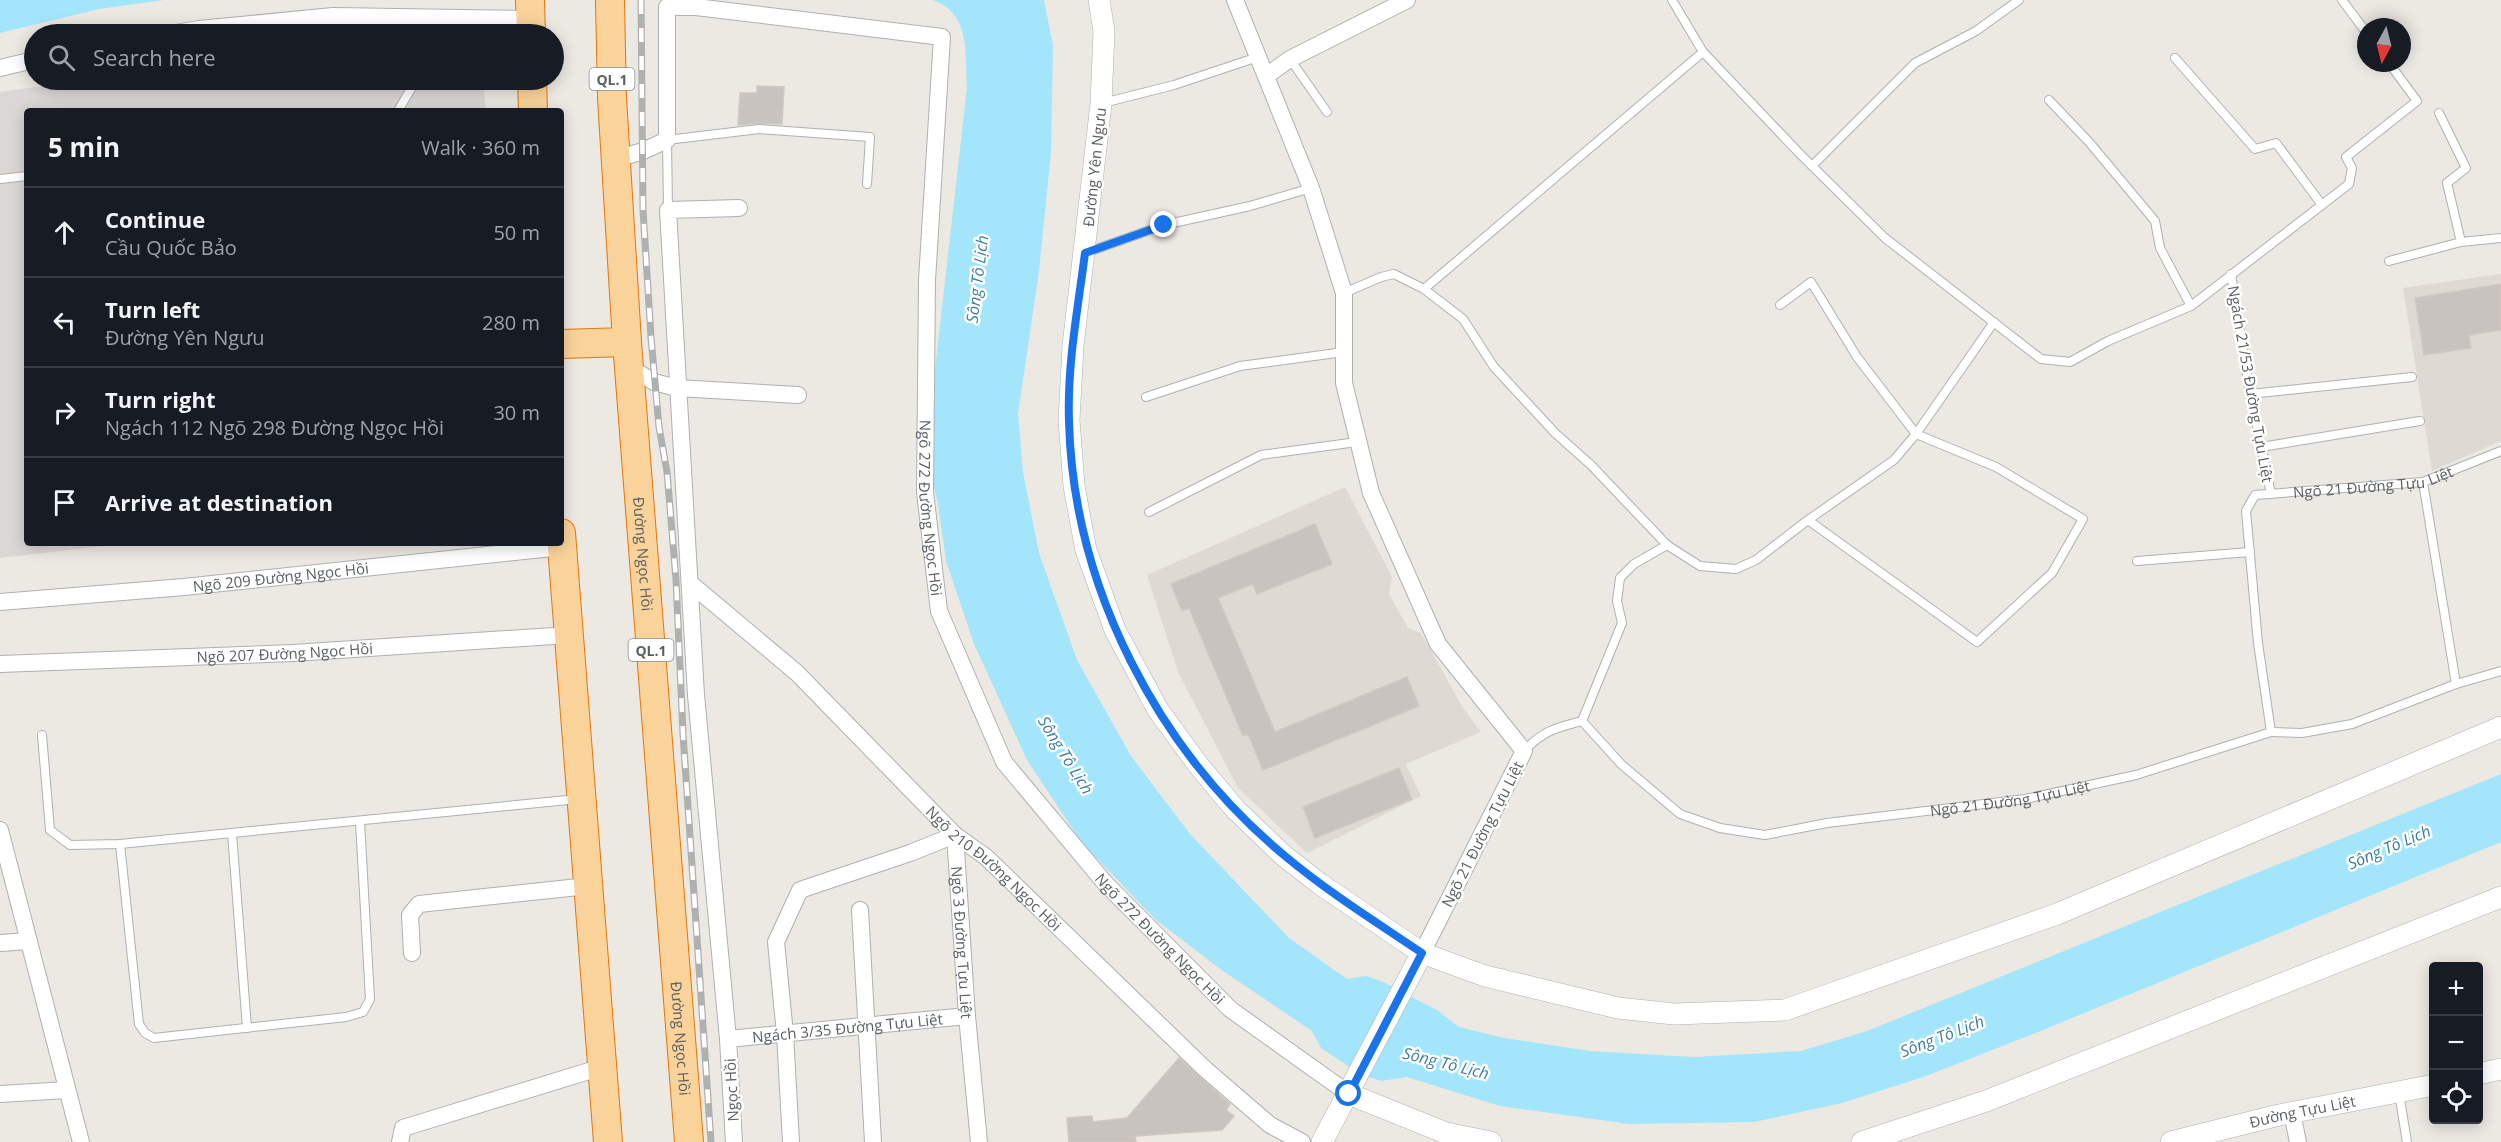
<!DOCTYPE html>
<meta charset="utf-8">
<style>
body{margin:0;font-family:"Open Sans",sans-serif;background:#20242c;color:#f1f3f6}
.controls{position:absolute;right:18px;bottom:18px;display:grid;overflow:hidden;border-radius:6px;box-shadow:0 3px 15px #0003}
.controls button{width:54px;height:54px;display:grid;place-items:center;padding:0;border:0;border-bottom:2px solid #363941;background:#171b24;color:#f1f3f6;font:30px sans-serif}
.compass{position:absolute;left:2357px;top:18px;width:54px;height:54px;border-radius:50%;background:#171b24;box-shadow:0 3px 15px #0003;rotate:187deg}
.stop{position:absolute;width:18px;height:18px;margin:-14px;border:4px solid #1a73e8;border-radius:50%;background:#fff}
.stop.end{background:#1a73e8;border-color:#fff;box-shadow:0 2px 6px #0008}
.list{margin:0;padding:0;list-style:none}
h2{display:flex;justify-content:space-between;align-items:center;height:78px;margin:0;padding:0 24px;font-size:26px}
h2 small{font-size:20px;font-weight:400;color:#9ea1a6}
.list li{display:grid;grid-template-columns:39px 1fr auto;gap:18px;align-items:center;box-sizing:border-box;height:90px;padding:0 24px;border-top:2px solid #363941}
.list b{display:block;font-size:22px;white-space:nowrap}
.list p{margin:0;font-size:20px;white-space:nowrap;color:#9ea1a6}
.list em{font-size:20px;font-style:normal;color:#9ea1a6}
.icon{flex:none;width:33px;height:33px;fill:none;stroke:currentColor;stroke-width:2;stroke-linecap:round;stroke-linejoin:round}
.map{position:relative;flex:none;width:2501px;height:1142px;overflow:hidden}
.search{position:absolute;background:#171b24;box-shadow:0 3px 15px #0003;left:24px;top:24px;width:540px;height:66px;display:flex;align-items:center;gap:15px;box-sizing:border-box;padding:0 21px;border-radius:33px;color:#9ea1a6;font-size:22px}
.panel{position:absolute;background:#171b24;box-shadow:0 3px 15px #0003;left:24px;top:108px;width:540px;height:438px;border-radius:6px}
.map>svg:first-child{display:block}
</style>
<div class="map">
<svg width="2501" height="1142" viewBox="0 0 2501 1142">
<rect width="100%" height="100%" fill="#ece8e2"/>
<path fill="#dbd7d4" d="M85,80H483L486,111H27V543H129L0,558V92Z"/>
<path fill="#dfd9d3" d="M2501,274V441L2432,471L2403,288Z
M1345,487L1392,577L1389,594L1408,628L1421,633L1463,708L1481,732L1406,764L1421,796L1307,853L1238,788L1178,672L1147,575Z"/>
<path fill="#a3e6fb" d="M0,0H164L99,9L0,33Z
M933,0H1044L1053,46L1051,152L1039,271L1018,414L1023,472L1039,553L1077,660L1131,756L1190,834L1289,938L1347,979L1366,976L1381,981L1437,1010L1459,1027L1504,1038L1590,1051L1693,1057L1801,1051L1867,1031L2501,774V842L2033,1034L1926,1076L1842,1103L1754,1122L1629,1124L1500,1106L1407,1077L1381,1081L1360,1074L1321,1048L1312,1031L1223,971L1155,919L1082,843L1027,760L974,644L946,561L938,503L930,475L931,405L967,87C965,53 971,14 933,0Z"/>
<path fill="#c8c3bf" stroke="#d1c8c0" stroke-width="1.5" d="M757,86L784,87L782,124L759,123L738,125L740,93H757Z
M2501,284V330L2469,335L2471,348L2424,355L2415,298Z
M1315,524L1332,564L1257,594L1253,584L1218,598L1275,732L1407,677L1419,706L1263,770L1248,734L1243,736L1189,608L1182,611L1171,584Z
M1399,768L1412,799L1315,838L1303,807Z
M1179,1058L1230,1104L1226,1110L1234,1116L1222,1130L1135,1136L1136,1142H1069L1067,1118L1092,1116L1093,1122L1127,1118Z"/>
<g fill="none" stroke-linecap="round" stroke-linejoin="round">
<defs>
<g id="service">
<path d="M1672,0L1703,52L1800,154L1885,238L2041,359L2070,362L2108,341L2191,306L2349,184L2352,168L2346,157L2417,101L2389,63"/>
<path d="M2342,0L2366,32"/>
<path d="M2175,58L2255,149L2276,143L2322,205"/>
<path d="M1290,59L1327,112"/>
<path d="M2049,100L2089,142L2155,221L2160,248L2191,306"/>
<path d="M1103,103L1174,85L1258,57"/>
<path d="M398,111L416,80"/>
<path d="M2439,113L2466,168L2447,183L2461,242"/>
<path d="M1812,166L1915,63L1976,31L2019,0"/>
<path d="M0,179L27,176"/>
<path d="M668,210L667,140L759,129L870,137L867,184"/>
<path d="M1085,253L1164,225L1250,206L1311,188"/>
<path d="M2389,261L2461,242L2501,238"/>
<path d="M2231,274L2248,382L2271,494"/>
<path d="M1424,289L1703,52"/>
<path d="M1344,293L1381,277L1394,274L1424,289L1463,319L1494,367L1555,433L1591,465L1667,545"/>
<path d="M1780,305L1811,282L1857,357L1916,434L1994,322"/>
<path d="M2250,394L2412,377"/>
<path d="M1146,397L1240,366L1344,352"/>
<path d="M2261,447L2420,421"/>
<path d="M2423,482L2456,684"/>
<path d="M1149,512L1261,455L1357,442"/>
<path d="M2137,561L2250,552"/>
<path id="s1" d="M1582,721L1621,764L1680,814L1720,828L1765,835L1827,823L2025,799L2136,775L2271,732L2258,643L2246,511L2255,495L2423,482L2501,451"/>
<path d="M1582,721L1622,623L1617,601L1620,578L1634,564L1667,545L1700,566L1736,569L1756,560L1808,520L1894,460L1916,434L1996,467L2083,519L2052,573L1977,642L1808,520"/>
<path d="M2271,732L2302,733L2352,724L2456,684L2501,671"/>
<path d="M42,735L50,830L70,845L120,844L578,799"/>
<path d="M1524,751C1543,731 1555,728 1582,721"/>
<path d="M232,833L247,1028"/>
<path d="M120,844L139,1024L145,1033L154,1038L346,1017L363,1012L370,999L360,822"/>
<path d="M2399,1093L2407,1142"/>
</g>
<g id="minor">
<path d="M1235,0L1311,188L1344,293V383L1371,493L1438,644L1524,751L1422,953"/>
<path d="M170,34L199,29L333,16L530,19"/>
<path d="M0,68L34,60"/>
<path d="M1266,76L1290,59L1407,0"/>
<path id="s2" d="M616,159L643,151L667,140V7H696L942,37L927,280L925,492L939,611L1004,762L1105,883L1230,1009L1349,1094"/>
<path d="M629,367L654,382L677,388L798,395"/>
<path id="s3" d="M691,584L797,673L955,835L986,857L1205,1069L1270,1125L1302,1142"/>
<path id="s4" d="M0,602L184,587L562,547"/>
<path id="s5" d="M0,664L293,653L569,635"/>
<path d="M0,830L81,1142"/>
<path d="M860,910L873,1142"/>
<path d="M0,943L29,941"/>
<path d="M412,953L410,915L419,904L588,886"/>
<path id="s6" d="M728,1039L967,1016"/>
<path d="M0,1094L67,1090"/>
<path d="M2292,1113L2298,1142"/>
<path d="M400,1142L403,1128L602,1067"/>
<path d="M734,1142L728,1039L696,695L668,210L739,208"/>
<path id="s7" d="M791,1142L785,1034L776,942L800,890L910,853L955,835L967,1016L979,1142"/>
</g>
<g id="tertiary">
<path d="M1099,0L1104,31L1101,104L1073,346L1069,420L1074,486L1086,550L1115,630L1158,710L1199,766L1235,809L1283,855L1320,884L1422,953L1485,976L1618,1008L1674,1014L1785,1010L2057,914L2501,727"/>
<path d="M2478,1074L2501,1069"/>
<path d="M1349,1094L1446,1133L1491,1142"/>
<path d="M1322,1142L1422,953"/>
<path d="M1862,1142L1986,1101L2501,897"/>
<path id="s8" d="M2171,1142L2279,1115L2434,1085"/>
</g>
<g id="trunk">
<path d="M530,0L531,34"/>
<path id="s9" d="M610,0L612,98L627,342L689,1142"/>
<path d="M532,80L533,111"/>
<path d="M561,344L627,342"/>
<path d="M561,533L608,1142"/>
</g>
</defs>
<use href="#service" stroke="#adb1b4" stroke-width="10"/>
<use href="#minor" stroke="#adb1b4" stroke-width="18"/>
<use href="#tertiary" stroke="#adb1b4" stroke-width="22"/>
<use href="#trunk" stroke="#e57609" stroke-width="30"/>
<use href="#service" stroke="#fff" stroke-width="8"/>
<use href="#minor" stroke="#fff" stroke-width="16"/>
<use href="#tertiary" stroke="#fff" stroke-width="21"/>
<use href="#trunk" stroke="#fad39a" stroke-width="28"/>
<defs>
<path id="rail" d="M641,0L643,210L651,337L659,427L667,472L676,579L683,734L711,1142"/>
</defs>
<use href="#rail" stroke="#afb0b0" stroke-width="7"/>
<use href="#rail" stroke="#fff" stroke-width="4.5" stroke-dasharray="14" stroke-linecap="butt"/>
</g>
<g fill="none" stroke-linecap="round" stroke-linejoin="round">
<path stroke="#1a73e8" stroke-width="8" d="M1164,225L1085,253C1078,308 1067,365 1069,421C1073,586 1157,750 1285,856C1328,892 1376,922 1422,953L1349,1094"/>
</g>
<g text-anchor="middle" dominant-baseline="central" stroke-width="5" stroke-linejoin="round" paint-order="stroke">
<g fill="#fff" stroke="#8c8f91" stroke-width="1.5">
<rect x="589.5" y="68" width="45" height="22" rx="4.5"/>
<rect x="628.5" y="639" width="45" height="22" rx="4.5"/>
</g>
<g font-size="14" font-weight="bold" fill="#5a5f62">
<text x="612" y="79">QL.1</text>
<text x="651" y="650">QL.1</text>
</g>
<g font-size="15" fill="#5a5f62" stroke="#fff">
<text transform="translate(1094 167) rotate(-84)">Đường Yên Ngưu</text>
<text transform="translate(2251 384) rotate(80)">Ngách 21/53 Đường Tựu Liệt</text>
<text stroke="none"><textPath href="#s1" startOffset="1101">Ngõ 21 Đường Tựu Liệt</textPath></text>
<text stroke="none"><textPath href="#s2" startOffset="936">Ngõ 272 Đường Ngọc Hồi</textPath></text>
<text stroke="none"><textPath href="#s9" startOffset="555">Đường Ngọc Hồi</textPath></text>
<text stroke="none"><textPath href="#s4" startOffset="282">Ngõ 209 Đường Ngọc Hồi</textPath></text>
<text stroke="none"><textPath href="#s5" startOffset="285">Ngõ 207 Đường Ngọc Hồi</textPath></text>
<text stroke="none"><textPath href="#s1" startOffset="471">Ngõ 21 Đường Tựu Liệt</textPath></text>
<text transform="translate(1482 834) rotate(-63)">Ngõ 21 Đường Tựu Liệt</text>
<text stroke="none"><textPath href="#s3" startOffset="416">Ngõ 210 Đường Ngọc Hồi</textPath></text>
<text stroke="none"><textPath href="#s2" startOffset="1440">Ngõ 272 Đường Ngọc Hồi</textPath></text>
<text stroke="none"><textPath href="#s7" startOffset="530">Ngõ 3 Đường Tựu Liệt</textPath></text>
<text stroke="none"><textPath href="#s6" startOffset="120">Ngách 3/35 Đường Tựu Liệt</textPath></text>
<text stroke="none"><textPath href="#s9" startOffset="1041">Đường Ngọc Hồi</textPath></text>
<text transform="translate(731 1090) rotate(-93)">Ngọc Hồi</text>
<text stroke="none"><textPath href="#s8" startOffset="135">Đường Tựu Liệt</textPath></text>
</g>
<g font-size="16" font-style="italic" fill="#3c7d9b" stroke="#fff">
<text transform="translate(977 279) rotate(-83)">Sông Tô Lịch</text>
<text transform="translate(1066 755) rotate(58)">Sông Tô Lịch</text>
<text transform="translate(2389 847) rotate(-23)">Sông Tô Lịch</text>
<text transform="translate(1942 1036) rotate(-21)">Sông Tô Lịch</text>
<text transform="translate(1446 1063) rotate(14)">Sông Tô Lịch</text>
</g>
</g>
</svg>
<div class="controls">
<button>+</button>
<button>−</button>
<button><svg class="icon" aria-label="locate" viewBox="0 0 24 24"><circle cx="12" cy="12" r="6"/><path d="M12 2v4M12 18v4M2 12h4M18 12h4"/></svg></button>
</div>
<svg class="compass" viewBox="-18 -18 36 36"><path d="M0-13l5 13h-10z" fill="#e53935"/><path d="M0 13l5-13h-10z" fill="#9ea1a6"/></svg>
<div class="stop" style="left:1349px;top:1094px"></div>
<div class="stop end" style="left:1164px;top:225px"></div>
<div class="search"><svg class="icon" aria-label="search" viewBox="0 0 24 24"><circle cx="10" cy="10" r="6"/><path d="M15 15l6 6"/></svg>Search here</div>
<section class="panel">
<h2>5 min<small>Walk · 360 m</small></h2>
<ul class="list">
<li><svg class="icon" aria-label="ahead" viewBox="0 0 24 24"><path d="M12 20V5M6 11l6-6 6 6"/></svg><div><b>Continue</b><p>Cầu Quốc Bảo</p></div><em>50 m</em></li>
<li><svg class="icon" aria-label="left" viewBox="0 0 24 24"><path d="M17 20v-9H6M10 6l-5 5 5 5"/></svg><div><b>Turn left</b><p>Đường Yên Ngưu</p></div><em>280 m</em></li>
<li><svg class="icon" aria-label="right" viewBox="0 0 24 24"><path d="M7 20v-9h11M14 6l5 5-5 5"/></svg><div><b>Turn right</b><p>Ngách 112 Ngõ 298 Đường Ngọc Hồi</p></div><em>30 m</em></li>
<li><svg class="icon" aria-label="arrive" viewBox="0 0 24 24"><path d="M6 21V4h12l-3 4 3 4H6"/></svg><div><b>Arrive at destination</b></div></li>
</ul>
</section>
</div>
